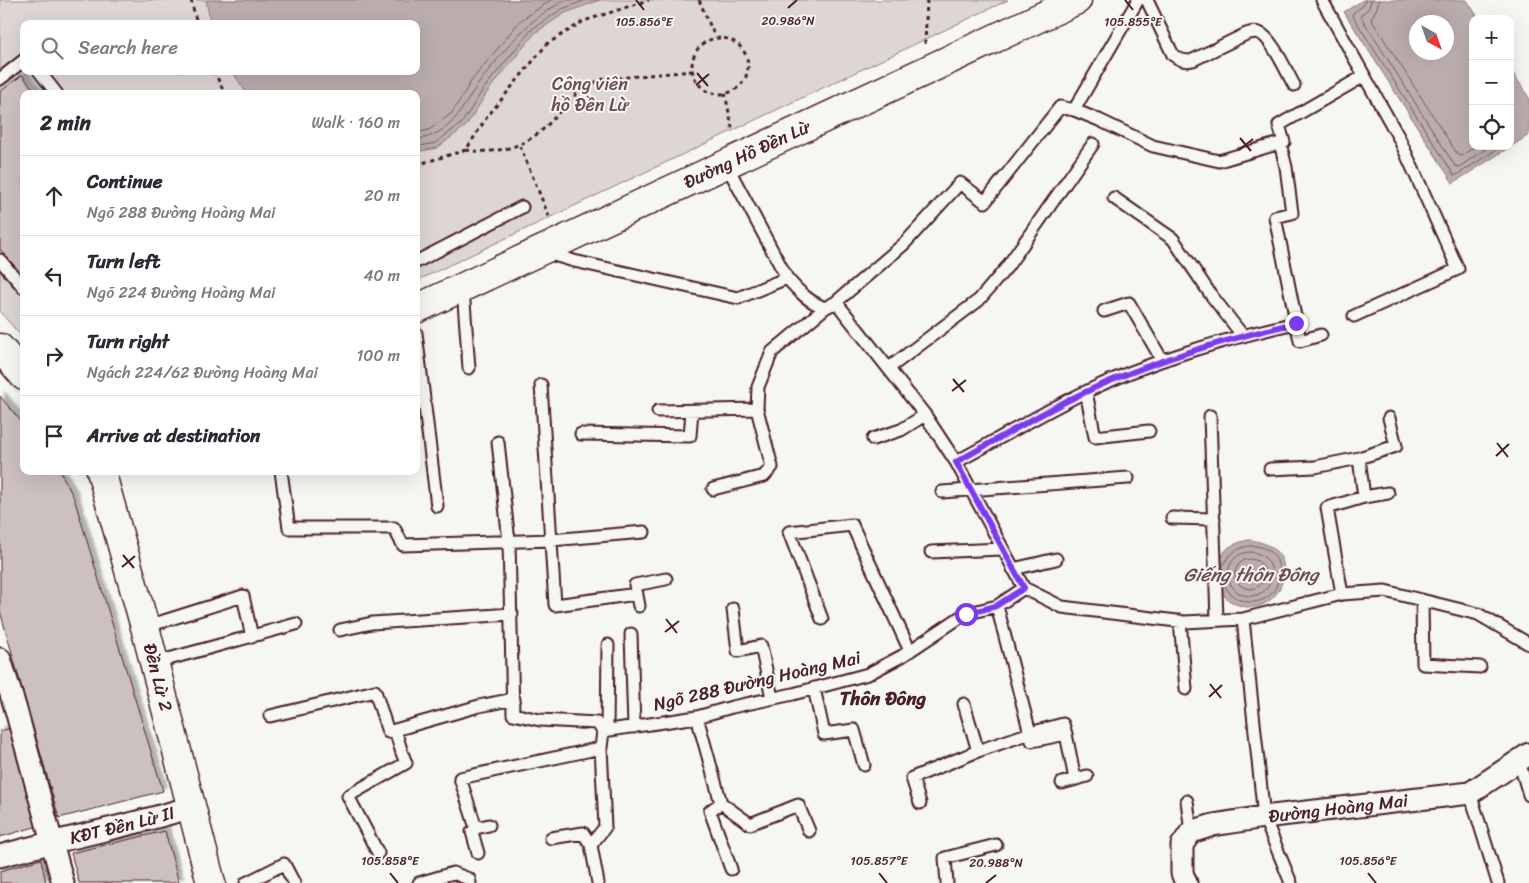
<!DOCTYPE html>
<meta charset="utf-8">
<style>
body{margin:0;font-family:Sriracha,sans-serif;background:#f2f2f3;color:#2b2b33}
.controls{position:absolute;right:15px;top:15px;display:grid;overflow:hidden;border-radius:10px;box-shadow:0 5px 20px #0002}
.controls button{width:45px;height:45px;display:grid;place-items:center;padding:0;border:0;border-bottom:1px solid #e1e1e2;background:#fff;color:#2b2b33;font:25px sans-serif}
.compass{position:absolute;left:1409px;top:15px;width:45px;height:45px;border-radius:50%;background:#fff;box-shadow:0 5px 20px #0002;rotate:140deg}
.stop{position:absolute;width:15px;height:15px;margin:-11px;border:4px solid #7c3aed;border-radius:50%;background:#fff}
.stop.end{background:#7c3aed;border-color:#fff;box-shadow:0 1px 5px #0008}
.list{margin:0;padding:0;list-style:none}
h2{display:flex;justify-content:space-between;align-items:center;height:65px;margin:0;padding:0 20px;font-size:21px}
h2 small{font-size:16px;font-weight:400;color:#7c7c81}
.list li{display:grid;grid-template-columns:32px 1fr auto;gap:15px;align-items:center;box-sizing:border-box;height:80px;padding:0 20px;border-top:1px solid #e1e1e2}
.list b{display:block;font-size:19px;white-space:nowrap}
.list p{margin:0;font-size:16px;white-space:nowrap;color:#7c7c81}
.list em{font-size:16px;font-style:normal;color:#7c7c81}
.icon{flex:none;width:28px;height:28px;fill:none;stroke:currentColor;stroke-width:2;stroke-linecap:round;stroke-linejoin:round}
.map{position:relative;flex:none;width:1529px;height:883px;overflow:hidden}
.search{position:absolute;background:#fff;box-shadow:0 5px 20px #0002;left:20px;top:20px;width:400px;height:55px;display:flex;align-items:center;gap:12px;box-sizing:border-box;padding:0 18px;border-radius:10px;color:#7c7c81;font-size:19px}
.panel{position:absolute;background:#fff;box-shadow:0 5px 20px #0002;left:20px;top:90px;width:400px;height:385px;border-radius:10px}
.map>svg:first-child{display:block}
</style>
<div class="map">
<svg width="1529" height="883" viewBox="0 0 1529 883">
<defs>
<filter id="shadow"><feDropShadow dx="4.5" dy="-4.5" stdDeviation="1" flood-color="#0004"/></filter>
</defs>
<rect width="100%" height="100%" fill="#f6f6f2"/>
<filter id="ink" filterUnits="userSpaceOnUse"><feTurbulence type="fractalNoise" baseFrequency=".02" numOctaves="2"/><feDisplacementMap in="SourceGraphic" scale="10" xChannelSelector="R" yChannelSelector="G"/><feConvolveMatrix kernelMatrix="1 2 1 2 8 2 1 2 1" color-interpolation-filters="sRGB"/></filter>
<g filter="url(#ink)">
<path fill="#ddd6d5" stroke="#947a80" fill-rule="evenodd" d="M0,0H1008L416,281V94H24V339L0,312ZM24,24H416V71H24Z"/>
<path fill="#bbadae" stroke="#8e747a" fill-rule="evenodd" d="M206,0H600L565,13L535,33L488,91L466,126L437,148L416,152V94H247L232,71H416V24H211Z
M1363,0H1467L1479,19H1473V146H1510V68L1529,98V135L1453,183L1344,12ZM1446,22V52H1416V22Z
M1248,540C1269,541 1289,555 1283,579C1277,604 1252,615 1230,601C1226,598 1221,593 1220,589C1219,584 1220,575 1220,570C1220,549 1229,545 1248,540Z"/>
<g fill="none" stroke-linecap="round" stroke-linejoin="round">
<path stroke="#77585f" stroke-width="1" d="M1365,0L1364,5L1353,13L1352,15L1454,175H1457L1502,146
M1371,0L1369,8L1361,15V17L1455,166L1459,167L1490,146
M1379,0L1377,8L1371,19L1458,155L1461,156L1476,146
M416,133L429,130L452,113L472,80L520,21L551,0
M416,140C455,132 459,111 479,83C504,51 529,15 568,0
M416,147L435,143L462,123L484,88L532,29L562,9L586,0
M1228 574a22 22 0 1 1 44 0a22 22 0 1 1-44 0Z
M1235 574a15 15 0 1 1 30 0a15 15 0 1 1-30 0Z
M1222,568C1234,535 1282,540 1279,575C1277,608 1233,612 1223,581"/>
</g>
<path fill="#ccc1c0" stroke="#4a1f2b" filter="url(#shadow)" d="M22,75L37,94H24V277L0,249V92Z
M0,396L24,425V471H60L74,498L163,791L59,818L0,611Z
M12,728L38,826L0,837V731Z
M165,831L179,883H79L71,853Z
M41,859L46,883H0V871Z"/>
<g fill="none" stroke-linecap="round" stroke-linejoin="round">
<defs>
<path id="lane" d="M1147,0L1173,55C1180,60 1185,62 1193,60L1244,35C1249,33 1253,31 1259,33C1272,37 1287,73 1294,85
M1322,0L1399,138L1458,269L1354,316
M39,71L57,94
M0,79L24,60
M1074,110L1099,120L1153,146L1219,161L1280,143
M726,164L787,278C798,291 809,302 825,308
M1114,198L1173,239L1211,295L1243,336
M547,253L574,261L738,298L787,278
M0,260L24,288
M416,262L522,207
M463,289L469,368
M836,302L925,415L956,462L1024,588L1062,607L1185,622L1243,619L1342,594L1385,591L1478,614L1529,644
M1104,311L1129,303L1162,360
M416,333L437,506
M1321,335L1300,341L1275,217L1292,213L1286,167L1280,143L1284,142L1279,125L1364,76
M889,368L979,300L1007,267L1093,144
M541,385L555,605L637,594
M1086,392L1095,437L1149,431
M658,411L757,409
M1210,416L1217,620
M581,434L690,436L692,411
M873,439L901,430L925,415
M498,442L509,542L513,714L540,720L597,723L603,731
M1359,458L1364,497
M956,462C997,440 1037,416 1079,395C1148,361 1222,340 1295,323
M1270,469L1315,467L1359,458L1396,446L1389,418
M281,471L289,528H394L403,545L551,540L644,532
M713,489L764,476L772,467L757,409L758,387L772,352L825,308L836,302L904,244L960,183L985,202L1060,107L1074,110L1138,0
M942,492L1128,478
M1172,518L1214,519
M931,552L1002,549
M1013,569L1056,559
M1342,594L1327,508L1364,497L1388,493
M1422,600L1423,664L1480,667
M639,606L635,585L666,579
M733,609L738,651L761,646L772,698
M822,619L789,532L852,525L910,651
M1243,619L1264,817L1291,883
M1180,621L1186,689
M145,627L243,596L252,637
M340,630L372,623L512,614
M631,634L634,727
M154,663L296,624
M814,688L824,734L854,730L864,765
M964,704L978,751
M270,716L375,691L388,732L479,706L514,699
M697,717L721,803L710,811L731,869
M607,731L608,645
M1066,734L1063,724L1030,733L1032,741L1066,734L1075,779
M1519,761L1529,795
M1062,783L1087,776
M1470,793L1498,883
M1187,801L1191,832
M721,803L750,824L798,805L809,831
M920,803L912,778L978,751L1030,733L997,606
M476,828L460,778L601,748
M551,838L583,833L591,845
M378,853L348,796L406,763L402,753L395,730
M478,853L472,832L476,828L489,825
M246,883L284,864L294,883
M419,883L453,873L469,879L470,883
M598,883L591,845L605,827L601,748L603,731L697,717L732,707L793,694L868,674L902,656L965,614L997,606L1024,588
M947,883L945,858L996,845"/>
<g id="street">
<path d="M0,659L16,710L63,883"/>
<path id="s1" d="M0,856C63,838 128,827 191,807"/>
<path id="s2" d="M1186,883L1182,873V845L1191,832L1213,825L1264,817L1470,793L1529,754"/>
</g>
<g id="secondary">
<path id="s3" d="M416,309L1077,0"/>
<path d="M0,348L24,376"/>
<path id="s4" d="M101,471L145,627L211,883"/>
</g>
</defs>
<use href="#lane" stroke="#4a1f2b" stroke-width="15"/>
<use href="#street" stroke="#4a1f2b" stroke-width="25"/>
<use href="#secondary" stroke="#4a1f2b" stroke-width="31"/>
<path stroke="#4a1f2b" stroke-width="3" stroke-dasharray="4 4" stroke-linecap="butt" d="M191,0L197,24
M699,0L715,37
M692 66a28 28 0 1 1 56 0a28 28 0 1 1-56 0Z
M925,44L927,0
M214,71L225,94
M725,93L733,132
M520,146L550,219
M466,150C493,154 520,149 541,131C564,111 569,92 601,80C609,77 619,78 628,77C649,75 670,73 692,71
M416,165L466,150L487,117L547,44L584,21L649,0"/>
<use href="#lane" stroke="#f6f6f2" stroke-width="11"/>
<use href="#street" stroke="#f6f6f2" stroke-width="21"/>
<use href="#secondary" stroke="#f6f6f2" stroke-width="28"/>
</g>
</g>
<g fill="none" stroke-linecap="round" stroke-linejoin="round" filter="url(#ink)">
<path stroke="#7c3aed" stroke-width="6" d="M966,614L996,606L1024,588L956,462C997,440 1037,415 1079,395C1148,362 1222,340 1296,323"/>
</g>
<path fill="none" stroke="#4a1f2b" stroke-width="2" d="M636,0L644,10M1125,0L1133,10M788,8L797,0M697,73L708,86M696,85L709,74M1240,138L1251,151M1239,150L1253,139M953,379L964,392M952,391L966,380M1497,443L1508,457M1496,456L1509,444M123,555L134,568M122,567L135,556M666,619L677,633M665,632L679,621M1210,684L1221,698M1209,697L1222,685M390,873L398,883M879,873L887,883M1368,873L1376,883M986,883L996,875"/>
<g text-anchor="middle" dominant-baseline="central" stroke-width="4" stroke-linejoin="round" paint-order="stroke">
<g font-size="18" fill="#6f4d56" stroke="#f6f6f2">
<text x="590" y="84">Công viên<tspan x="590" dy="21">hồ Đền Lừ</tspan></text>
</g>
<g font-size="18" fill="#4a1f2b" stroke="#f6f6f2">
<text stroke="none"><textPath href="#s3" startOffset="365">Đường Hồ Đền Lừ</textPath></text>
<text stroke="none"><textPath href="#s4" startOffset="214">Đền Lừ 2</textPath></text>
<text transform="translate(757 681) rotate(-13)">Ngõ 288 Đường Hoàng Mai</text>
<text stroke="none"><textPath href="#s2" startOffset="204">Đường Hoàng Mai</textPath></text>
<text stroke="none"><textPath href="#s1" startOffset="126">KĐT Đền Lừ II</textPath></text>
</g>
<g font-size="19" font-style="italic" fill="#6c4a52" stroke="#f6f6f2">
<text x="1251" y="574">Giếng thôn Đông</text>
</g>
<g font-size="19" font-weight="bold" fill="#4a1f2b" stroke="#f6f6f2">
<text x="883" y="698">Thôn Đông</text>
</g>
</g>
<g font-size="12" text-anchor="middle" fill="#4a1f2b" stroke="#f6f6f2" stroke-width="4" stroke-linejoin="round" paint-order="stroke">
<text x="788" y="25">20.986°N</text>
<text x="644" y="26">105.856°E</text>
<text x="1133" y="26">105.855°E</text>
<text x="390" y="865">105.858°E</text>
<text x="879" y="865">105.857°E</text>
<text x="1368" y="865">105.856°E</text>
<text x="996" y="867">20.988°N</text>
</g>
</svg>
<div class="controls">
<button>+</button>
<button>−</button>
<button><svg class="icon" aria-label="locate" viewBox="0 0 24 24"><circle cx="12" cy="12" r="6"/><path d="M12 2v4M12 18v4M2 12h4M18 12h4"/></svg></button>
</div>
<svg class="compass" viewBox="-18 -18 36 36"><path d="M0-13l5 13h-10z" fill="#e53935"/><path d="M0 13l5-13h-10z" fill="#7c7c81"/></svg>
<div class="stop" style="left:966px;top:614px"></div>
<div class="stop end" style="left:1296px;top:323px"></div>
<div class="search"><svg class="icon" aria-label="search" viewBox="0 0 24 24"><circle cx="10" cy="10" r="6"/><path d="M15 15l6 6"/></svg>Search here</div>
<section class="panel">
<h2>2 min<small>Walk · 160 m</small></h2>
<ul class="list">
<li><svg class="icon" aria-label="ahead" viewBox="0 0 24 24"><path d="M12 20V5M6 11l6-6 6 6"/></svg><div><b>Continue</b><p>Ngõ 288 Đường Hoàng Mai</p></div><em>20 m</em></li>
<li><svg class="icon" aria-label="left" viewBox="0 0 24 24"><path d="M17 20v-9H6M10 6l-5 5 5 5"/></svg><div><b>Turn left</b><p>Ngõ 224 Đường Hoàng Mai</p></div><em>40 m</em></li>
<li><svg class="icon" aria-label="right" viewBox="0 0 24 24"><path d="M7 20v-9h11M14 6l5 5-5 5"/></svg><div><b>Turn right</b><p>Ngách 224/62 Đường Hoàng Mai</p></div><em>100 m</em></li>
<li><svg class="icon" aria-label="arrive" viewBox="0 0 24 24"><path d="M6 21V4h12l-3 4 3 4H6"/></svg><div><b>Arrive at destination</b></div></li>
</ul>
</section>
</div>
